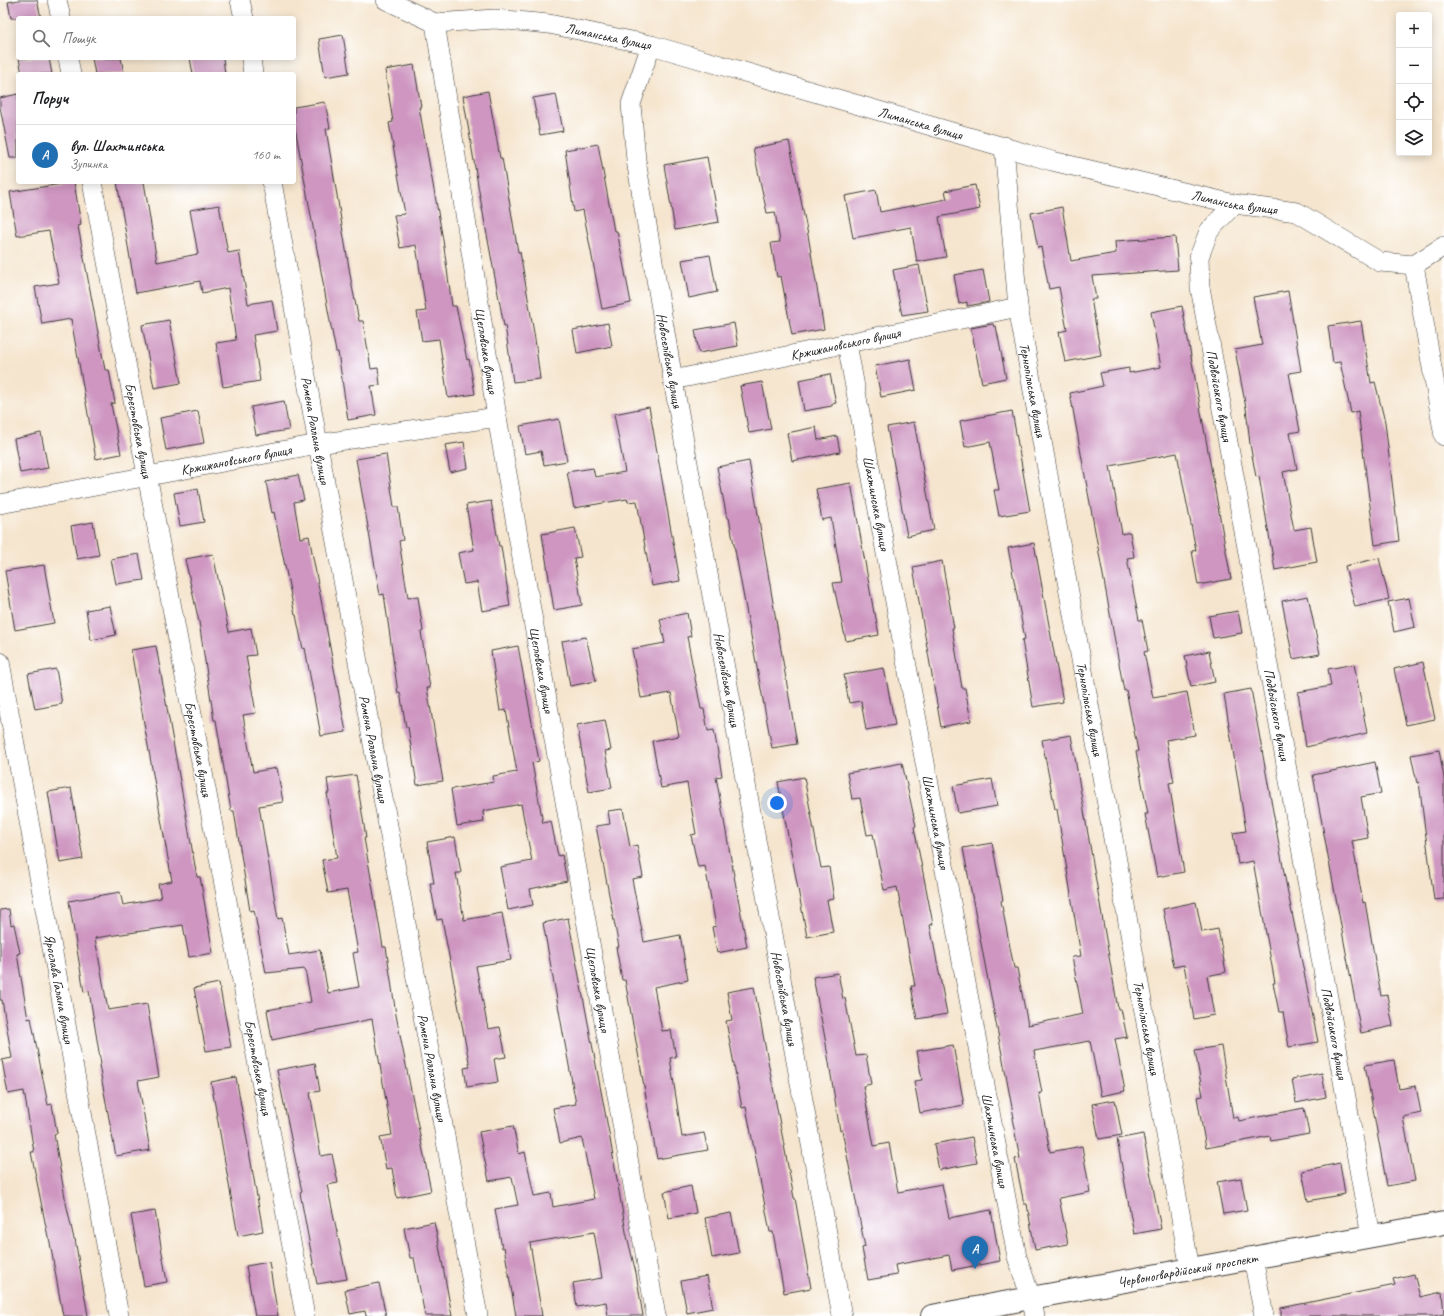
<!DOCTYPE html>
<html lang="uk">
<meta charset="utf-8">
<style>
body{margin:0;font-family:Caveat,sans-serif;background:#f2f2f2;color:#202124}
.controls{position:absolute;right:12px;top:12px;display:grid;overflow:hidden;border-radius:4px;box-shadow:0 2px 10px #0003}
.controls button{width:36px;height:36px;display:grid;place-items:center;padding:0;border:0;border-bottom:1px solid #e0e0e0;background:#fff;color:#202124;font:20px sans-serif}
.you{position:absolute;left:777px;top:803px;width:14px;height:14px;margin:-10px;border:3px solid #fff;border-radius:50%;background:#1a73e8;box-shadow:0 0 0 6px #1a73e833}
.badge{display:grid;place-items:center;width:26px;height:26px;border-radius:50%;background:#1f6fb2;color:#fff;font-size:13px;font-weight:700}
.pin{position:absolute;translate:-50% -33px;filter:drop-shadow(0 1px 2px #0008)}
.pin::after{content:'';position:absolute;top:21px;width:14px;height:12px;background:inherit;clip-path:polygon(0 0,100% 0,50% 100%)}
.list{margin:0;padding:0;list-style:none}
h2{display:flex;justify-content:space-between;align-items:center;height:52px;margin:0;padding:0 16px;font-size:17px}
h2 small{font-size:13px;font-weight:400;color:#757577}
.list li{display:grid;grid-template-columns:26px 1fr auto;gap:12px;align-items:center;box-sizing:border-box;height:60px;padding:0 16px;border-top:1px solid #e0e0e0}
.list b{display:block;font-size:15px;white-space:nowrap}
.list p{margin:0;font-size:13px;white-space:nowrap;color:#757577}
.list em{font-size:13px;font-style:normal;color:#757577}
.icon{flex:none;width:22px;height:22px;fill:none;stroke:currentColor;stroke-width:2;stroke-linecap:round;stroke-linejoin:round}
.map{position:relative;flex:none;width:1444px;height:1316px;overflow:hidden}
.search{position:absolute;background:#fff;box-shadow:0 2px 10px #0003;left:16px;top:16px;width:280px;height:44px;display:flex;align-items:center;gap:10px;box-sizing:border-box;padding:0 14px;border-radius:4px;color:#757577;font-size:15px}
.panel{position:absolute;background:#fff;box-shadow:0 2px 10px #0003;left:16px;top:72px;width:280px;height:112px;border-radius:4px}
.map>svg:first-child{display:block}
</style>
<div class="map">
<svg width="1444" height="1316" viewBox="0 0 1444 1316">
<rect width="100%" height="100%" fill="#fff"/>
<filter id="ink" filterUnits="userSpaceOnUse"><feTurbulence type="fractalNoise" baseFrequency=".025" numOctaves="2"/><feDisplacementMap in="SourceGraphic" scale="8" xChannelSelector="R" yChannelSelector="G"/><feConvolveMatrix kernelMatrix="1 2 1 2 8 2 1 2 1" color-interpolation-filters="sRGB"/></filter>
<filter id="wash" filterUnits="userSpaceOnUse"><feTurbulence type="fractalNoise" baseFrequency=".012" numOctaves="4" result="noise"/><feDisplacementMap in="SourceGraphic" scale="16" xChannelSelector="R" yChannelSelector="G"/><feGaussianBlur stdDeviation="0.9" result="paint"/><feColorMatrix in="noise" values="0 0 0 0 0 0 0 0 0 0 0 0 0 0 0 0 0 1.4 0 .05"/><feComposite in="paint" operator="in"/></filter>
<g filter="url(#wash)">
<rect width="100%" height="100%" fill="#f5e5ce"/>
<g id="blocks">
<path fill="#ce96c1" d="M19,0H37L41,18H11L8,2Z
M343,35L349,73L325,77L319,39Z
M19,58H49L52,74H22Z
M92,58H121L124,74H95Z
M190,58H223L225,74H193Z
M414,65L421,107H419L443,240L452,306H456L467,360L469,359L475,394L448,398L439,339L422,341L417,312L426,311L416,245L400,248L394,215L405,214L389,123L393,122L385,70Z
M488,91L500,158H502L518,252H520L535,339L540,379L513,382L505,325L504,326L480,197L463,96Z
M18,94V158H10L0,107V98Z
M556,94L563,131L540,135L533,98Z
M325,102L330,128L326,129L352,286L359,321H363L371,369L378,368L380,385L371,386L376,415L348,420L338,352H336L330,321L294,122V107Z
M789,141L808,235L824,329L792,335L781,276L777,277L771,243L780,242L775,212L767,213L753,148Z
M598,144L614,231H617L631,303L602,309L583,210L574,212L565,150Z
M707,157L719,222L675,230L664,165Z
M74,182L81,225L78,226L105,370H109L115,403L111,404L121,454L96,459L71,319L42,324L35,287L59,283L49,231L17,236L10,192Z
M117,182H144L157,262L198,254L190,210L219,205L228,253L239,251L248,304L272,300L277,331L253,335L260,381L223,387L216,343L236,340L228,288L202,293L200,281L136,293Z
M975,185L980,209L939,217L946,257L917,262L911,227L853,238L845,196L876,190L880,212L947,199L945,191Z
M1062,207L1071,261L1116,253L1115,241L1175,237L1178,270L1092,276L1096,299H1091L1101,355L1065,362L1059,332L1067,330L1059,287L1049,289L1041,247L1038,248L1031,213Z
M710,255L717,292L689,298L682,260Z
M919,265L928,311L902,315L893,270Z
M983,270L989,302L967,306V302L959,304L954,275Z
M1288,291L1301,371L1289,373L1300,431L1290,433L1297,469L1283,472L1294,530L1311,527L1317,562L1275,570L1259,476L1256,477L1250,444L1246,408L1235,350L1262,345L1253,297Z
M1182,306L1231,579L1198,585L1192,551L1196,550L1177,453L1110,466L1122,534L1130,532L1134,557L1127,558L1139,620H1142L1148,651L1144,652L1153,698L1187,692L1195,735L1166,740L1174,782L1169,783L1184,872L1157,877L1145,814H1148L1136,752L1138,751L1126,690L1124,691L1070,393L1103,386L1100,373L1129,368V373L1161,367L1151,312Z
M169,320L181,383L154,388L142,325Z
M1361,321L1371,383L1375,382L1385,422L1399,541L1375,545L1358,411L1351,413L1340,362L1333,363L1328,326Z
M608,323L612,346L577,353L573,330Z
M734,323L738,346L699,353L695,330Z
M993,324L994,327L996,326L1006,378L982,383L971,328Z
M910,359L916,390L881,397L875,366Z
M830,374L836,403L832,404V406L804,411L799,380Z
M762,382L771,429L749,433L740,386Z
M284,401L289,430L256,435L251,407Z
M649,407L680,581L652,586L637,501L628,502L627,499L574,508L567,472L593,468L595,477L625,472L614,414Z
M198,411L204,443L166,450L160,418Z
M1012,411L1030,511L999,516L994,490H999L990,442L965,447L960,421Z
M559,419L567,461L544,465L541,451L525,454L520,426Z
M914,422L934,530L907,536L887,427Z
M816,427L818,440L837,436L840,452L792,461L787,433Z
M41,433L48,468L20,473L14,439Z
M464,442L468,468L450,472L445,445Z
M386,454L394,507H398L403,540L399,541L408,598L418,597L423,631L421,632L430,688H427L443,781L417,785L408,727H406L400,692L398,693L384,594L380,595L356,459Z
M749,461L797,744L772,748L729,518H727L717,467Z
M298,475L304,500L294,502L300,538L309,536L346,732L321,736L305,648L303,649L296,615H295L274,512L272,513L266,482Z
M851,483L874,613H875L879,635L846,641L833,583L842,582L831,518L822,520L816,489Z
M198,489L204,522L180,526L174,493Z
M491,501L499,546H501L510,606L482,611L477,582L464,584L458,553L474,550L466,505Z
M93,522L99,555L77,559L71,526Z
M575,528L581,557L574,558L582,605L554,610L542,534Z
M1034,543L1063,702L1033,707L1022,640L1025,639L1008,548Z
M139,554L144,580L116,584L111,559Z
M213,554L229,632L251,628L256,655L246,656L256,713L243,715L253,772L277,768L283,802L259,806L278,919L282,918L289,955L320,950L328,993L359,987L353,953L358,952L347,890L328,893L322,860L337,858L327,793H329L327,779L356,775L366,838H364L383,947H386L396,1015L431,1191L397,1198L392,1168L386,1169L380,1137L392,1135L372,1019L272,1040L267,1010L311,1002L305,969L266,973L254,910L250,911L234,811H231L216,720H214L199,622L185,559Z
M1379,558L1389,599L1355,607L1345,566Z
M942,561L954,628H952L962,688H965L971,721L941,727L913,567Z
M44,565L54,623L15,630L5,571Z
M1308,596L1320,654L1293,659L1282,601Z
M1409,598L1415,627L1394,632L1388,602Z
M110,606L116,635L91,640L86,610Z
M1238,611L1242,633L1213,638L1209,616Z
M687,613L691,636L687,637L701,709H704L708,731L714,730L722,776L716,777L747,947L717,953L712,927L716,926L705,866L698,867L691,835L696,834L687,783L661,788L652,741L679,736L671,693L641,698L632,649L665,643L660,619Z
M586,637L596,681L570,686L562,641Z
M156,646L197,877H200L213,953L189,957L183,925L95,938L108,1010L147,1004L159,1077L138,1081L150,1150L116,1156L99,1065L101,1064L89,991L84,992L69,901L120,892L123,905L161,898L158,884L172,881L131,650Z
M518,646L539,761L532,763L543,823L551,821L558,856L562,855L567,881L530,889L533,905L508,910L500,867L532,861L521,804L483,811L484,822L457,826L451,789L494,782L493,776L517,772L506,710L500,711L491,651Z
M1209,651L1215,682L1191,687L1185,656Z
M1423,662L1435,719L1406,725L1394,669Z
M1354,664L1367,733L1306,747L1298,692L1331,686L1328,669Z
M884,668L895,725L866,730L861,701L849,703L844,675Z
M56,669L62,704L35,709L28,674Z
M1251,689L1285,878L1318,1042L1289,1047L1283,1012H1279L1273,983H1275L1253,861L1238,864L1233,833L1246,831L1224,694Z
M605,720L611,750L605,751L612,788L589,792L577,725Z
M1071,735L1118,1009H1121L1127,1037L1115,1039L1125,1091L1101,1096L1090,1041L1034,1051L1042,1093H1039L1050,1152L1082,1146L1090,1192L1059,1198L1068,1244L1035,1250L1027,1204H1024L1015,1159L1020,1158L1012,1118H1014L963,848L992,843L1003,900L1001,901L1014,968H1017L1028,1025L1083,1014L1072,957L1081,956L1057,809H1055L1042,740Z
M1439,750L1444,778V899L1434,900L1419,782L1417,783L1411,755Z
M1375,762L1381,793L1361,797L1368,838L1352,841L1363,903L1365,902L1381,996L1387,995L1393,1026L1361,1033L1313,775Z
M902,763L916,826L914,827L933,924L930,925L947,1014L917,1019L911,986H915L897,887L884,890L873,834L867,835L860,798L852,799L847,773Z
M804,777L821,868L829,867L834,899L827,900L833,932L807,937L778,782Z
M992,779L997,806L958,813L953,786Z
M71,788L83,859L60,863L48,792Z
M623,809L630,847L637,845L643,877L632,879L644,942L680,935L688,980L654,987L662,1031L671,1030L676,1057L670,1058L682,1137L704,1133L708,1150L657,1159L625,980H622L616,947H619L596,826L610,824L608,811Z
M455,837L461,873H456L464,920L502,913L511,960L476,966L488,1029L500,1027L506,1057L494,1059L498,1082L467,1087L464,1068L470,1067L442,919L437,920L430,883H434L427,842Z
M1196,902L1202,932L1218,929L1226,972L1207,976L1214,1015L1194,1019L1184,965L1174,967L1163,909Z
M9,909L11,925L14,924L20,953L17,954L28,1019L31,1018L48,1105L52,1104L57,1133L54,1134L66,1203L74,1239H75L88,1316H63L49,1237H48L31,1152H34L24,1091L8,1094L2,1060L12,1058L2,1000H0V910Z
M568,918L609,1133L626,1232L636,1273L643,1316H608L606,1302L577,1307L573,1283L602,1278L594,1232L530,1243L542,1316H516L504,1247L502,1248L495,1209L518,1205L512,1177L489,1181L479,1132L513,1126L519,1154L525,1152L534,1196L551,1193L553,1207L594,1199L582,1138L560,1143L553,1108L576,1104L543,923Z
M838,973L843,999L845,998L856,1056L866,1055L871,1084L863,1086L874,1146L889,1143L898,1192L942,1184L949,1218L991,1210L1000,1261L952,1270L949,1255L895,1265L897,1275L868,1280L862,1248L865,1247L842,1130L840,1131L825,1038L813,977Z
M219,983L231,1047L206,1051L194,988Z
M754,987L794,1198H795L811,1288L784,1293L773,1232H770L746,1107L742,1108L726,1021L732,1020L727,992Z
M953,1045L964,1105L920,1113L914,1081L922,1080L917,1051Z
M1221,1046L1233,1118L1238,1117L1239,1121L1304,1108L1309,1134L1271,1141L1270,1136L1206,1148L1197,1097L1203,1096L1195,1050Z
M1394,1060L1399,1089L1416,1086L1421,1113L1403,1117L1415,1181L1387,1186L1365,1065Z
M315,1063L320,1091L310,1093L321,1156L332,1154L338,1183L327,1185L347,1279L317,1284L300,1193L302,1192L277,1070Z
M1322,1073L1326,1097L1296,1103L1292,1079Z
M236,1077L263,1231L238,1236L211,1082Z
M1115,1100L1122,1135L1099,1139L1092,1104Z
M1143,1134L1161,1229L1134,1234L1117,1139Z
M972,1137L977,1163L939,1170L934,1144Z
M1340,1163L1345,1194L1308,1201L1302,1171Z
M1241,1178L1247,1210L1223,1214L1217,1182Z
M691,1186L696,1213L669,1218L664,1192Z
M155,1211L167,1282L144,1286L131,1215Z
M731,1213L739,1253L712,1258L705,1218Z
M434,1222L442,1261L452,1316H425L414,1258H410L404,1228Z
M269,1262L278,1316H255L246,1266Z
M1414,1274L1420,1297L1442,1292L1444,1314L1434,1316H1281V1308L1395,1285L1393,1279Z
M707,1276L713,1308L687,1313L681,1281Z
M379,1283L386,1316H366L365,1311L350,1314L345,1290Z"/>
</g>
</g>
<g filter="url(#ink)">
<use href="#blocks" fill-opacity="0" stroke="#3d3a37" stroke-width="1"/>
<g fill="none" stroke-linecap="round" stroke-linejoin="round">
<defs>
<g id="minor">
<path d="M57,0L61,18"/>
<path d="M240,0L244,18"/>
<path id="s1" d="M386,0L435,23L495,19L549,24L651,45L1052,161L1234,204L1297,212L1380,262L1414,265L1444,246"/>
<path id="s2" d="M435,23L497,417L656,1316"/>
<path id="s3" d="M651,45L631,104L636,160L673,380L842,1316"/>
<path d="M68,58L71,74"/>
<path d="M251,58L253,74"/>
<path id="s4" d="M1004,146L1018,307L1190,1269"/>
<path id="s5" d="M92,182L305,1316"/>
<path id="s6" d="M272,182L318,444L478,1316"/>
<path id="s7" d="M1234,204L1209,231L1199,257L1200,287L1371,1236"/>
<path d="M1414,265L1444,436"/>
<path id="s8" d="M847,344L1017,1257L1031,1298L1035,1316"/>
<path id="s9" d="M673,380L1018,307"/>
<path id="s10" d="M0,504L318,444L497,417"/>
<path id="s11" d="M0,662L119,1316"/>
<path d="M1253,1258L1264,1316"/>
</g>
<g id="secondary">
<path id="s12" d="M932,1316L1444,1223"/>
</g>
</defs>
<use href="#minor" stroke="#3d3a37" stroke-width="20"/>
<use href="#secondary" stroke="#3d3a37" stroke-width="24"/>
<use href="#minor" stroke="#fff" stroke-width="19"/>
<use href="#secondary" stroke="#fff" stroke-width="22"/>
</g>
</g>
<g text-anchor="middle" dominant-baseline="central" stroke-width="3.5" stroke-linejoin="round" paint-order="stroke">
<g font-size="14" fill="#1c1c1c" stroke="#fff">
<text stroke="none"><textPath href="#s1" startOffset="229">Лиманська вулиця</textPath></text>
<text stroke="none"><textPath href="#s1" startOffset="553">Лиманська вулиця</textPath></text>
<text stroke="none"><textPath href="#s1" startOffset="877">Лиманська вулиця</textPath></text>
<text stroke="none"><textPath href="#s9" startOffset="176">Кржижановського вулиця</textPath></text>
<text stroke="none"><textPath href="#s2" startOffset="332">Щегловська вулиця</textPath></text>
<text stroke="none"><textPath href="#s3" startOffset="322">Новоселівська вулиця</textPath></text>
<text stroke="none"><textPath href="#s4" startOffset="246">Тернопільська вулиця</textPath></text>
<text stroke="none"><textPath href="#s7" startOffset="205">Подвойського вулиця</textPath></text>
<text stroke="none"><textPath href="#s5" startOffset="253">Берестовська вулиця</textPath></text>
<text stroke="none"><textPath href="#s6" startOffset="252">Ромена Роллана вулиця</textPath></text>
<text stroke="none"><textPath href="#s10" startOffset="240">Кржижановського вулиця</textPath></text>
<text stroke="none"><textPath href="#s8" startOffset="162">Шахтинська вулиця</textPath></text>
<text stroke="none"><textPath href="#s2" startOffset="656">Щегловська вулиця</textPath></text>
<text stroke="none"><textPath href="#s3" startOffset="646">Новоселівська вулиця</textPath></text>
<text stroke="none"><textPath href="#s4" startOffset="570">Тернопільська вулиця</textPath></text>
<text stroke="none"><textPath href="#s7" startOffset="529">Подвойського вулиця</textPath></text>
<text stroke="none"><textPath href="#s5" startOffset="577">Берестовська вулиця</textPath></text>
<text stroke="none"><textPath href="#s6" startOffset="576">Ромена Роллана вулиця</textPath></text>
<text stroke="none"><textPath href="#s8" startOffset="486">Шахтинська вулиця</textPath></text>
<text stroke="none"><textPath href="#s11" startOffset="332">Ярослава Галана вулиця</textPath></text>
<text stroke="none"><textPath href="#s2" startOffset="980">Щегловська вулиця</textPath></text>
<text stroke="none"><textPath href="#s3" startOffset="970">Новоселівська вулиця</textPath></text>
<text stroke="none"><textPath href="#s4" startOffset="894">Тернопільська вулиця</textPath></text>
<text stroke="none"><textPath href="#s7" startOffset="853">Подвойського вулиця</textPath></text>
<text stroke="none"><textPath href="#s5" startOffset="901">Берестовська вулиця</textPath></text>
<text stroke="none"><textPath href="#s6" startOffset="900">Ромена Роллана вулиця</textPath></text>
<text stroke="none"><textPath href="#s8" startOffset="810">Шахтинська вулиця</textPath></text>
<text stroke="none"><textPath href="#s12" startOffset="260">Червоногвардійський проспект</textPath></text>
</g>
</g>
</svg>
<div class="controls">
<button>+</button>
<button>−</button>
<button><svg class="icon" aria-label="locate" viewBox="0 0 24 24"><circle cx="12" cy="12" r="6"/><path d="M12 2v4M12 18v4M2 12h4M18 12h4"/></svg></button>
<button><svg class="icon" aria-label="layers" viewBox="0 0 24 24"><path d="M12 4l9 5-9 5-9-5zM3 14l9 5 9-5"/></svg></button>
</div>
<div class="you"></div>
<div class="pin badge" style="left:975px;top:1269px">A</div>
<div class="search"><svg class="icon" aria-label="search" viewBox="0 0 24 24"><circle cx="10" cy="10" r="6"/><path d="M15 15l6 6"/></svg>Пошук</div>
<section class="panel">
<h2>Поруч<small></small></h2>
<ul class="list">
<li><span class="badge">A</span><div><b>вул. Шахтинська</b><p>Зупинка</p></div><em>160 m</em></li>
</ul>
</section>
</div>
